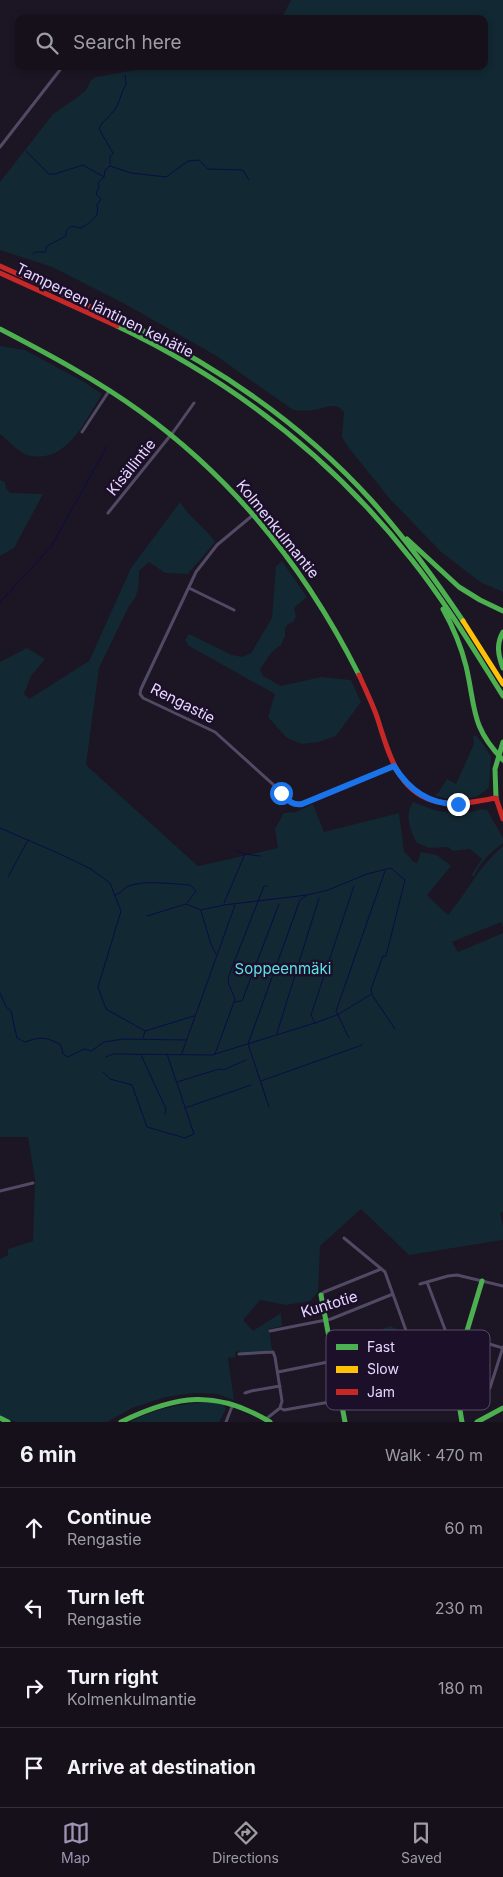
<!DOCTYPE html>
<meta charset="utf-8">
<style>
body{margin:0;font-family:Inter,sans-serif;background:#1e1923;color:#f1f3f6}
.stop{position:absolute;width:15px;height:15px;margin:-11px;border:4px solid #1a73e8;border-radius:50%;background:#fff}
.stop.end{background:#1a73e8;border-color:#fff;box-shadow:0 1px 5px #0008}
.list{margin:0;padding:0;list-style:none}
h2{display:flex;justify-content:space-between;align-items:center;height:65px;margin:0;padding:0 20px;font-size:21px}
h2 small{font-size:16px;font-weight:400;color:#9d9da2}
.list li{display:grid;grid-template-columns:32px 1fr auto;gap:15px;align-items:center;box-sizing:border-box;height:80px;padding:0 20px;border-top:1px solid #343039}
.list b{display:block;font-size:19px;white-space:nowrap}
.list p{margin:0;font-size:16px;white-space:nowrap;color:#9d9da2}
.list em{font-size:16px;font-style:normal;color:#9d9da2}
.icon{flex:none;width:28px;height:28px;fill:none;stroke:currentColor;stroke-width:2;stroke-linecap:round;stroke-linejoin:round}
.map{position:relative;flex:none;width:503px;height:1422px;overflow:hidden}
.search{position:absolute;background:#15101a;box-shadow:0 2px 8px #0003;left:15px;right:15px;top:15px;height:55px;display:flex;align-items:center;gap:12px;box-sizing:border-box;padding:0 18px;border-radius:10px;color:#9d9da2;font-size:19px}
.sheet{height:385px;background:#15101a}
nav{display:flex;justify-content:space-around;align-items:center;box-sizing:border-box;height:70px;border-top:1px solid #343039;background:#15101a;font-size:14px;color:#9d9da2}
nav a{display:grid;justify-items:center;gap:2px}
nav .on{color:#a093b2}
.map>svg:first-child{display:block}
</style>
<div class="map">
<svg width="503" height="1422" viewBox="0 0 503 1422">
<rect width="100%" height="100%" fill="#1c1523"/>
<path fill="#122832" d="M291,0H503V592L480,582L440,551L390,499L348,447L342,437L344,412C336,401 325,408 314,410C307,411 300,411 293,410L215,355L125,304L52,267L0,250V182L53,114L79,96L86,90L91,80L96,77L157,66H484V19H281Z
M0,346L25,350L86,383L102,394C86,420 66,466 27,455C18,452 8,440 0,434Z
M0,480L5,482L6,488L10,493L43,494L14,548L0,556Z
M180,502C190,518 205,527 215,542L188,574L165,573L149,562L139,571C139,585 139,596 129,606L99,668L86,765L198,866L278,848L275,829L284,813L296,812L313,804L324,832L399,813L404,852C409,855 411,862 417,863L421,852L437,855L451,866L427,895L448,915C467,892 480,865 503,846V927L501,922L452,942L458,952L503,933V1212L500,1213L503,1226V1240L409,1255L361,1209L320,1246L318,1292L310,1301L286,1305L260,1300L243,1320L253,1331L281,1313L282,1326L269,1329L272,1350L244,1354L237,1351L235,1353L236,1357L228,1358L234,1400L217,1394L194,1393L166,1397L132,1408L107,1422H17L2,1418L0,1415V1259L8,1255V1249L33,1241L35,1180L28,1137H0V662L27,648L45,659L31,676L24,694L29,699L89,661L131,568Z
M282,561L307,597L294,608L296,617L293,622L288,624L285,629V636L281,645L272,652L260,669L263,676L281,686L321,677L351,680L361,702L336,736L318,742L302,744L287,738L268,717L275,694L189,646L185,640L189,634L232,655L242,657L251,653L272,618L276,566Z
M474,735C481,738 486,750 491,756L489,787C475,803 452,801 434,795L438,793L447,779L456,784L474,744L473,737Z
M413,802L437,811L453,813L472,812L481,809L487,810L503,838V843C491,852 479,863 474,877L472,874L482,859L470,849L453,851L448,847L429,848L417,843C410,830 404,816 413,802Z
M391,1326L401,1332L403,1342L360,1352L357,1347L358,1340L372,1333Z
M206,1402L223,1404L226,1409L219,1422H130C154,1409 179,1404 206,1402Z"/>
<g fill="none" stroke-linecap="round" stroke-linejoin="round">
<path stroke="#090e46" stroke-width="1" d="M26,151L49,174H55L83,165L104,177
M110,165V157L113,153L99,129C102,121 107,119 112,113C120,105 120,94 126,84L125,75
M33,254L35,252H45L47,246L66,236V231L71,226L81,228C90,222 100,218 97,205L101,199L96,194L99,187L98,183L104,177L105,170L110,166L131,173L166,177L188,161L199,160L208,169L243,170L249,180
M0,602L51,547L107,446
M0,828L60,854L91,869L110,883L121,911L98,987L106,1009L145,1031
M236,850L245,854L260,856
M8,877L28,840
M115,895C122,893 123,888 129,886C143,880 174,884 190,885L196,891L187,903
M224,903L245,854
M201,911L211,944L216,954
M147,916L186,904L201,910L224,905L307,895L328,890L367,874L391,868L405,880L386,956H383L371,989L372,995L395,1029
M0,993L6,1007L11,1011L17,1038L25,1042C42,1036 46,1037 61,1045L63,1054L68,1057L84,1049L91,1051L104,1042L123,1039L186,1040
M234,1002L242,1001L279,904
M315,1023L311,1015L354,886
M277,1033L319,898
M143,1038L145,1031L194,1016
M349,1038L336,1011L385,871
M182,1053L235,905
M215,1054L235,999L228,982L229,975L264,886H267
M141,1055L166,1109L165,1114
M106,1057L113,1054L212,1055L315,1023L337,1015L370,995
M103,1072L110,1079L132,1085L147,1127L185,1138L194,1134L167,1054
M261,1081L362,1045
M177,1082L219,1069L223,1070L246,1060
M269,1107L248,1044L300,900L307,895
M185,1108L251,1085"/>
<path stroke="#524964" stroke-width="3" d="M0,147L63,66
M82,432L109,391
M108,513L174,431L194,403
M253,515L217,545L196,572L141,689L140,694L143,698L215,732L296,805L302,804L394,766
M189,588L234,610
M0,1191L33,1183
M344,1238L385,1272L413,1350
M427,1282L457,1361
M420,1284L448,1276L457,1275L503,1286
M321,1295L324,1292L381,1269
M270,1331L331,1319L393,1294
M466,1337L503,1348
M239,1354L273,1352L275,1357L282,1401L280,1408
M335,1370L380,1362L447,1337
M278,1372L333,1361
M490,1388L503,1347
M428,1391L455,1386
M245,1393L251,1391L280,1386
M343,1408L423,1392
M266,1419L280,1408L284,1410L341,1400
M226,1422L233,1404"/>
<path stroke="#4caf50" stroke-width="5" d="M117,326C233,381 333,459 412,560C446,603 474,650 503,696
M138,328C224,371 307,429 371,500C405,538 435,579 463,621
M0,329C48,354 97,380 141,412C235,480 307,571 359,675
M407,539L459,587L480,600L503,611
M443,609C453,627 461,646 466,666C476,708 470,726 503,760
M503,632C496,644 498,655 503,668
M496,798L495,769L503,742
M321,1295L345,1422
M0,1418L8,1422
M121,1422C176,1395 216,1389 270,1422
M462,1422L454,1374L482,1281
M477,1422L503,1408"/>
<path stroke="#ffc107" stroke-width="5" d="M463,621L503,684"/>
<path stroke="#c62828" stroke-width="5" d="M0,266L138,328
M0,273L117,326
M359,675C365,688 371,701 376,714C388,749 396,794 439,802C457,806 478,801 496,798L503,819"/>
</g>
<g fill="none" stroke-linecap="round" stroke-linejoin="round">
<path stroke="#1a73e8" stroke-width="6" d="M281,793C287,799 292,806 302,804L394,766C409,790 429,805 458,804"/>
</g>
<g text-anchor="middle" dominant-baseline="central" stroke-width="5" stroke-linejoin="round" paint-order="stroke">
<g font-size="15" fill="#e7d7ff" stroke="#1b0f29">
<text transform="translate(105 310) rotate(26)">Tampereen läntinen kehätie</text>
<text transform="translate(131 467) rotate(-51)">Kisällintie</text>
<text transform="translate(278 529) rotate(51)">Kolmenkulmantie</text>
<text transform="translate(183 703) rotate(27)">Rengastie</text>
<text transform="translate(329 1304) rotate(-17)">Kuntotie</text>
</g>
<g font-size="15" fill="#5be3e7" stroke="#1b0f29">
<text x="283" y="968">Soppeenmäki</text>
</g>
</g>
<rect x="326" y="1330" width="164" height="80" rx="8" fill="#1b0f29" stroke="#584b69" stroke-width="1"/>
<rect x="336" y="1344" width="22" height="6" fill="#4caf50"/>
<rect x="336" y="1366" width="22" height="7" fill="#ffc107"/>
<rect x="336" y="1389" width="22" height="6" fill="#c62828"/>
<g font-size="14" fill="#e7d7ff">
<text x="367" y="1352">Fast</text>
<text x="367" y="1374">Slow</text>
<text x="367" y="1397">Jam</text>
</g>
</svg>
<div class="stop" style="left:281px;top:793px"></div>
<div class="stop end" style="left:458px;top:804px"></div>
<div class="search"><svg class="icon" aria-label="search" viewBox="0 0 24 24"><circle cx="10" cy="10" r="6"/><path d="M15 15l6 6"/></svg>Search here</div>
</div>
<section class="sheet">
<h2>6 min<small>Walk · 470 m</small></h2>
<ul class="list">
<li><svg class="icon" aria-label="ahead" viewBox="0 0 24 24"><path d="M12 20V5M6 11l6-6 6 6"/></svg><div><b>Continue</b><p>Rengastie</p></div><em>60 m</em></li>
<li><svg class="icon" aria-label="left" viewBox="0 0 24 24"><path d="M17 20v-9H6M10 6l-5 5 5 5"/></svg><div><b>Turn left</b><p>Rengastie</p></div><em>230 m</em></li>
<li><svg class="icon" aria-label="right" viewBox="0 0 24 24"><path d="M7 20v-9h11M14 6l5 5-5 5"/></svg><div><b>Turn right</b><p>Kolmenkulmantie</p></div><em>180 m</em></li>
<li><svg class="icon" aria-label="arrive" viewBox="0 0 24 24"><path d="M6 21V4h12l-3 4 3 4H6"/></svg><div><b>Arrive at destination</b></div></li>
</ul>
</section>
<nav>
<a class="on"><svg class="icon" aria-label="map" viewBox="0 0 24 24"><path d="M3 6l6-2 6 2 6-2v14l-6 2-6-2-6 2zM9 4v14M15 6v14"/></svg>Map</a>
<a><svg class="icon" aria-label="directions" viewBox="0 0 24 24"><path d="M12 3l9 9-9 9-9-9zM9 14v-3h6M13 9l2 2-2 2"/></svg>Directions</a>
<a><svg class="icon" aria-label="saved" viewBox="0 0 24 24"><path d="M7 4h10v16l-5-4-5 4z"/></svg>Saved</a>
</nav>
